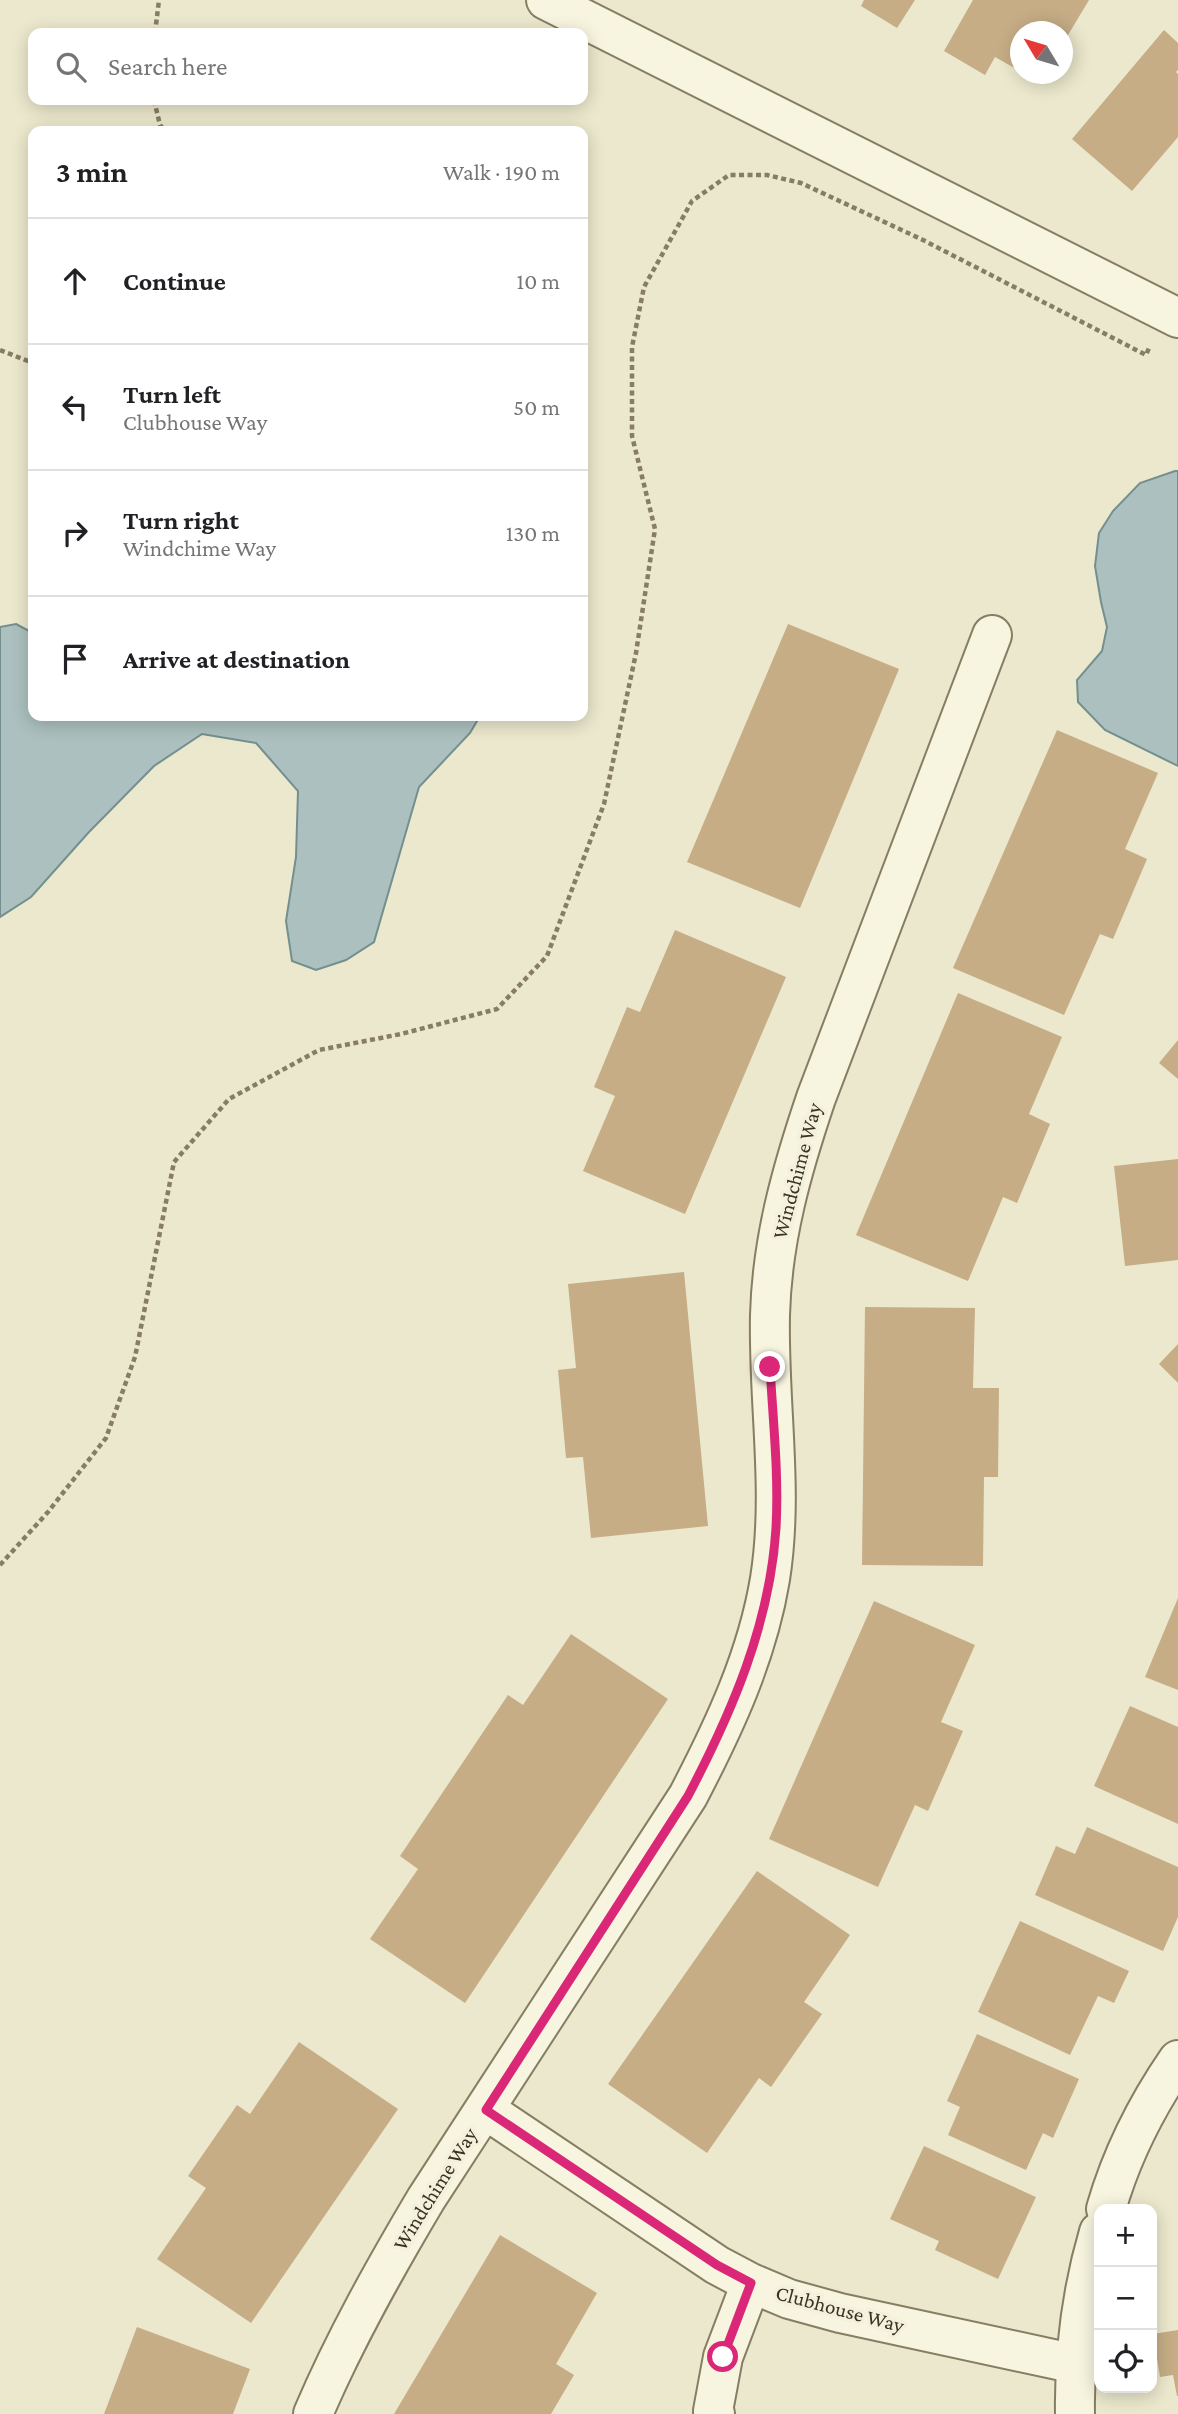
<!DOCTYPE html>
<meta charset="utf-8">
<style>
body{margin:0;font-family:"Crimson Pro",serif;background:#f6f6f6;color:#202124}
.controls{position:absolute;right:21px;bottom:21px;display:grid;overflow:hidden;border-radius:14px;box-shadow:0 4px 18px #0003}
.controls button{width:63px;height:63px;display:grid;place-items:center;padding:0;border:0;border-bottom:2px solid #e0e0e0;background:#fff;color:#202124;font:35px sans-serif}
.compass{position:absolute;left:1010px;top:21px;width:63px;height:63px;border-radius:50%;background:#fff;box-shadow:0 4px 18px #0003;rotate:308deg}
.stop{position:absolute;width:21px;height:21px;margin:-16px;border:5px solid #db2777;border-radius:50%;background:#fff}
.stop.end{background:#db2777;border-color:#fff;box-shadow:0 2px 7px #0008}
.list{margin:0;padding:0;list-style:none}
h2{display:flex;justify-content:space-between;align-items:center;height:91px;margin:0;padding:0 28px;font-size:30px}
h2 small{font-size:23px;font-weight:400;color:#757577}
.list li{display:grid;grid-template-columns:46px 1fr auto;gap:21px;align-items:center;box-sizing:border-box;height:126px;padding:0 28px;border-top:2px solid #e0e0e0}
.list b{display:block;font-size:26px;white-space:nowrap}
.list p{margin:0;font-size:23px;white-space:nowrap;color:#757577}
.list em{font-size:23px;font-style:normal;color:#757577}
.icon{flex:none;width:38px;height:38px;fill:none;stroke:currentColor;stroke-width:2;stroke-linecap:round;stroke-linejoin:round}
.map{position:relative;flex:none;width:1178px;height:2414px;overflow:hidden}
.search{position:absolute;background:#fff;box-shadow:0 4px 18px #0003;left:28px;top:28px;width:560px;height:77px;display:flex;align-items:center;gap:18px;box-sizing:border-box;padding:0 24px;border-radius:14px;color:#757577;font-size:26px}
.panel{position:absolute;background:#fff;box-shadow:0 4px 18px #0003;left:28px;top:126px;width:560px;height:595px;border-radius:14px}
.map>svg:first-child{display:block}
</style>
<div class="map">
<svg width="1178" height="2414" viewBox="0 0 1178 2414">
<rect width="100%" height="100%" fill="#ebe8cd"/>
<path fill="#acc1bf" stroke="#738f8e" stroke-width="2" d="M1175,471H1178V766L1105,730L1078,702L1077,680L1102,651L1107,627L1101,602L1095,566L1099,533L1113,511L1140,483Z
M16,624L33,633V716H480L470,733L419,787L374,942L346,960L316,970L292,961L286,921L296,857L298,791L256,743L202,734L154,766L89,832L31,897L0,917V627Z"/>
<path fill="#c6ad86" d="M864,0H915L897,28L861,6Z
M973,0H1089L1062,45V32H1020V71L995,57L985,75L944,51Z
M1164,30L1178,43V70L1176,72L1178,74V137L1132,191L1072,139Z
M788,624L899,669L800,908L687,862Z
M1057,730L1158,773L1125,849L1147,859L1113,939L1100,934L1064,1015L953,968Z
M675,930L786,977L685,1214L583,1171L615,1096L594,1087L627,1007L640,1012Z
M958,993L1062,1037L1029,1114L1050,1124L1017,1203L1003,1197L968,1281L856,1235Z
M1178,1040V1079L1159,1063Z
M1178,1159V1260L1125,1266L1114,1166Z
M684,1272L708,1526L591,1538L583,1457L566,1458L558,1370L576,1368L568,1284Z
M865,1307L975,1308L973,1388H999L998,1477H984L983,1566L862,1565Z
M1178,1344V1383L1159,1364Z
M1178,1598V1690L1145,1677Z
M874,1601L975,1645L941,1722L963,1731L928,1811L915,1805L878,1887L769,1839Z
M571,1634L668,1699L465,2003L370,1939L418,1869L400,1856L508,1695L523,1705Z
M1130,1706L1178,1727V1824L1094,1786Z
M1087,1827L1178,1867V1917L1163,1951L1035,1895L1056,1846L1075,1854Z
M757,1871L850,1935L804,2002L822,2014L771,2087L759,2078L707,2153L608,2084Z
M1020,1921L1129,1971L1114,2003L1098,1996L1070,2055L978,2012Z
M977,2034L1079,2079L1053,2138L1043,2133L1026,2170L948,2135L960,2107L947,2101Z
M299,2042L398,2109L251,2323L157,2259L206,2188L188,2176L237,2105L250,2114Z
M924,2146L1036,2197L998,2279L935,2250L939,2241L890,2219Z
M500,2235L597,2293L556,2364L574,2375L551,2414H394Z
M137,2327L250,2369L233,2414H104Z
M1178,2330V2396H1177L1173,2375L1160,2377L1153,2334Z"/>
<g fill="none" stroke-linecap="round" stroke-linejoin="round">
<defs>
<path id="minor" d="M546,0L1178,318
M486,2110L717,2265L751,2283L789,2299L840,2313L1076,2364
M1106,2209C1121,2157 1147,2105 1178,2060
M313,2414C345,2339 385,2268 426,2199L688,1796C724,1727 757,1657 770,1579C784,1491 768,1403 770,1315C772,1239 792,1169 816,1098L992,635
M715,2414L713,2411L723,2357L751,2283
M1075,2414C1074,2353 1082,2290 1099,2232"/>
</defs>
<use href="#minor" stroke="#877d62" stroke-width="42"/>
<path stroke="#877d62" stroke-width="4.5" stroke-dasharray="5 3.5" stroke-linecap="butt" d="M155,33L159,0
M154,100L160,125L165,131
M0,350L33,363
M0,1565L48,1512L106,1438L135,1357L174,1162L229,1099L319,1050L401,1034L497,1009L547,956L604,804L636,653L655,529L632,436V347L644,287L692,201L729,175H767L801,183L923,240L1146,355L1149,348"/>
<use href="#minor" stroke="#f7f4df" stroke-width="38"/>
</g>
<g fill="none" stroke-linecap="round" stroke-linejoin="round">
<path stroke="#db2777" stroke-width="9" d="M723,2357L751,2283L717,2265L486,2110L688,1796C732,1712 770,1624 776,1528C779,1475 773,1421 770,1367"/>
</g>
<g text-anchor="middle" dominant-baseline="central" stroke-width="7" stroke-linejoin="round" paint-order="stroke">
<g font-size="21" fill="#3a3323" stroke="#f3f1dc">
<text transform="translate(797 1171) rotate(-75)">Windchime Way</text>
<text transform="translate(435 2189) rotate(-58)">Windchime Way</text>
<text transform="translate(840 2309) rotate(15)">Clubhouse Way</text>
</g>
</g>
</svg>
<div class="controls">
<button>+</button>
<button>−</button>
<button><svg class="icon" aria-label="locate" viewBox="0 0 24 24"><circle cx="12" cy="12" r="6"/><path d="M12 2v4M12 18v4M2 12h4M18 12h4"/></svg></button>
</div>
<svg class="compass" viewBox="-18 -18 36 36"><path d="M0-13l5 13h-10z" fill="#e53935"/><path d="M0 13l5-13h-10z" fill="#757577"/></svg>
<div class="stop" style="left:723px;top:2357px"></div>
<div class="stop end" style="left:770px;top:1367px"></div>
<div class="search"><svg class="icon" aria-label="search" viewBox="0 0 24 24"><circle cx="10" cy="10" r="6"/><path d="M15 15l6 6"/></svg>Search here</div>
<section class="panel">
<h2>3 min<small>Walk · 190 m</small></h2>
<ul class="list">
<li><svg class="icon" aria-label="ahead" viewBox="0 0 24 24"><path d="M12 20V5M6 11l6-6 6 6"/></svg><div><b>Continue</b></div><em>10 m</em></li>
<li><svg class="icon" aria-label="left" viewBox="0 0 24 24"><path d="M17 20v-9H6M10 6l-5 5 5 5"/></svg><div><b>Turn left</b><p>Clubhouse Way</p></div><em>50 m</em></li>
<li><svg class="icon" aria-label="right" viewBox="0 0 24 24"><path d="M7 20v-9h11M14 6l5 5-5 5"/></svg><div><b>Turn right</b><p>Windchime Way</p></div><em>130 m</em></li>
<li><svg class="icon" aria-label="arrive" viewBox="0 0 24 24"><path d="M6 21V4h12l-3 4 3 4H6"/></svg><div><b>Arrive at destination</b></div></li>
</ul>
</section>
</div>
